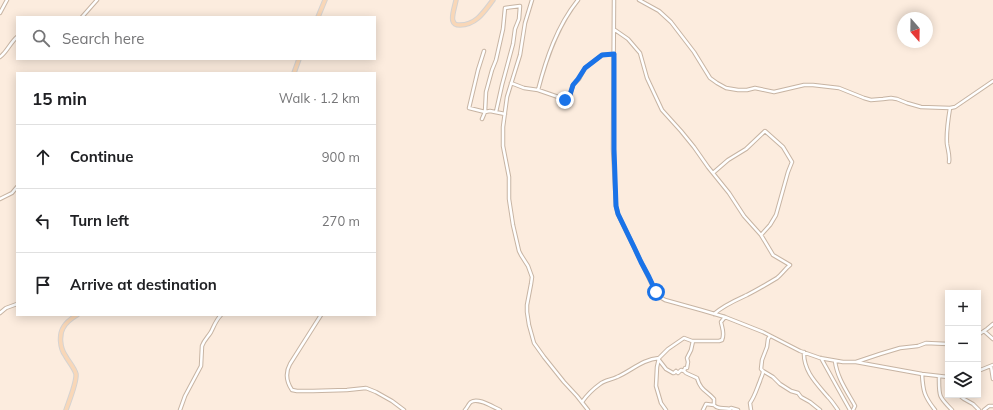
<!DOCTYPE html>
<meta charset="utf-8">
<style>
body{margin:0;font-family:Mulish,sans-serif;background:#f6f6f6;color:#202124}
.controls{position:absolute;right:12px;bottom:12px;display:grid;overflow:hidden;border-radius:0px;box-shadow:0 2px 10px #0003}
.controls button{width:36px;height:36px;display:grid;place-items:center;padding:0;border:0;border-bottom:1px solid #e0e0e0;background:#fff;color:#202124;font:20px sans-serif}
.compass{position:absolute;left:897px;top:12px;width:36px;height:36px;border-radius:50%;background:#fff;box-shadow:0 2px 10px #0003;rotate:160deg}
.stop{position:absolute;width:12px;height:12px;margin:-9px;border:3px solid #1a73e8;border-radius:50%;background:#fff}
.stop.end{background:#1a73e8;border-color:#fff;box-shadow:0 1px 4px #0008}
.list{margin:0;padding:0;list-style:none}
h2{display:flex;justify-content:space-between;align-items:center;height:52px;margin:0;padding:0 16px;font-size:17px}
h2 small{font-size:13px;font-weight:400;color:#757577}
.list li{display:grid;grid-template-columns:26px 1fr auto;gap:12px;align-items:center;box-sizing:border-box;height:64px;padding:0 16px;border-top:1px solid #e0e0e0}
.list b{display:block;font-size:15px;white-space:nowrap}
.list em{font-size:13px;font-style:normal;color:#757577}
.icon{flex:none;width:22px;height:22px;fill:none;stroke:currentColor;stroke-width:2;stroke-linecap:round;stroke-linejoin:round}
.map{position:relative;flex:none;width:993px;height:410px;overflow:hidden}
.search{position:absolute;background:#fff;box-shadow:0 2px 10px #0003;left:16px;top:16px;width:360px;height:44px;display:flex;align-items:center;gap:10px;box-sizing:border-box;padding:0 14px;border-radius:0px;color:#757577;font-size:15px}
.panel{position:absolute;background:#fff;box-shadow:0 2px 10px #0003;left:16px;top:72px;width:360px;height:244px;border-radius:0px}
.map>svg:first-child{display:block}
</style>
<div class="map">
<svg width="993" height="410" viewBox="0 0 993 410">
<rect width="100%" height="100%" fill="#fcecde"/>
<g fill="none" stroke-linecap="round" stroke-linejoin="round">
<defs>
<path id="minor" d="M532,0L525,23L520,55L507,97L503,127V146L509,177V199L513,225L519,251L521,255L528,266L532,277L531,284L527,305V312L529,325L534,343L544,357L564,382L577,396L588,410
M614,0L613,149L616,206L618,214L657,295L660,297L665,300L701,310L725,317L763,332L800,351L820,358L843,362H856L922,374L948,377
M639,0L659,11L671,22L694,52L710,78L717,83L726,88L738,90H747L755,88L774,92L804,85H813L839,88L864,98L871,100L883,99L891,98L897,99L907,103L921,107L950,108L955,107L993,81
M0,13L7,0
M82,17L97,0
M615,30L628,39L640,53L647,78L662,110L681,131L694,147L708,167L729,193L744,216L761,235L773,255L790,265C785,269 782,274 777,278C767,284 757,290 747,295C736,300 724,305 714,314
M484,51L478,70L469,108L485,112L490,111L505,114
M0,57C7,52 10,43 17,37
M511,83L524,88L538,90L567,100L569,98L573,85L579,79L585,68L602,55L614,54
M538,90C546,59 557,26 578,0
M482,119L485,112L486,92L492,70L496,60L503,29L505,8L520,6L519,19L515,29L513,44L502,85L496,112
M949,162C950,156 948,150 947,144C946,132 948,120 950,108
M713,173L728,160L746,149L765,131L783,147L792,162L788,172L776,215L770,225L761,235
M0,199L12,193L17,187
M0,313L6,308L17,304
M321,315L290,364C285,373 286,381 292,390L297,391H313L347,390L366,388L376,392L392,401L404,410
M984,331L993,339
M978,335L987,329L993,324
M770,336L768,339L767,347L762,360L761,369L763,371L773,377L780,384L791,391L798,393L801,397L810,402L820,410
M693,341L691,350L687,358L688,362L687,368H685L684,371L686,373L697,378C701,391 706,390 714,399V405
M804,352C803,371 817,384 828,397C832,401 835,406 838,410
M821,358L850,410
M659,360L666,369L673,373H674L676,371L678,373L681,370L684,371
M835,361C837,377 846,390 854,404L855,406L853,410
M856,362L880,354L900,348L918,346L926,343L948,344
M991,366L993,379
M978,371L993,365
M922,374C923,391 924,396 935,410
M939,376C939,396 938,396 952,410
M959,395L964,399L973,404L979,410
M582,402C587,395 593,389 600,384C605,380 611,380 617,377C631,371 643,359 659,358
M180,410L185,396L201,366L202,346C204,340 208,337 211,332C214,326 216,320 221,315
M465,410C467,408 469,403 471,402C478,397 493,407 500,410
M666,410L661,403L656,386L657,367L659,358L668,349L684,338L692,341H719L722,340C725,333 722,328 721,322L725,317
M703,410L706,404L714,405C718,410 724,407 730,409L731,408L738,410
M751,410L750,403C755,396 757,388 760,381C761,376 763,376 763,371
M984,410L989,406H993"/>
<path id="major" d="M456,0C455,6 451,17 453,21C454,25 457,25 460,25C476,25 484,12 493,0
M318,17L325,0
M294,73L299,59
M66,410C69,401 77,382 76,374C74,367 68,361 65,355C60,348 59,335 63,328C66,322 72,318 77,315"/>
</defs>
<use href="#minor" stroke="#c7b4a3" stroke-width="4.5"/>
<use href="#major" stroke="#d5d3d2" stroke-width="5.5"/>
<use href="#minor" stroke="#fff" stroke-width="2.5"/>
<use href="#major" stroke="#f9d7b7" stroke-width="3.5"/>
</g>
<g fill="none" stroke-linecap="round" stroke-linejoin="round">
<path stroke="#1a73e8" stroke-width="5" d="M565,100H567L569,98L573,85L578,79L585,68L602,55L614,54V149L616,206L618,214L634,247L641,262L649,277L656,292"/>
</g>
</svg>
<div class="controls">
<button>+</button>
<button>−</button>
<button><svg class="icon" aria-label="layers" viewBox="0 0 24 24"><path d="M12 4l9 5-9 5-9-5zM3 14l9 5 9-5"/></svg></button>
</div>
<svg class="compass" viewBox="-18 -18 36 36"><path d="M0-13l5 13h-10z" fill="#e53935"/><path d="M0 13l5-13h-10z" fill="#757577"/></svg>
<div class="stop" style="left:656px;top:292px"></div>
<div class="stop end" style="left:565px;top:100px"></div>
<div class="search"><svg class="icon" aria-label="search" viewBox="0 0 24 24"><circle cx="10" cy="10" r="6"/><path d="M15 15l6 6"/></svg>Search here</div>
<section class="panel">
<h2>15 min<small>Walk · 1.2 km</small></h2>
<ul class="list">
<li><svg class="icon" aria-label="ahead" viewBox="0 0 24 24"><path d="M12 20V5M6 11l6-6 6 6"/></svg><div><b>Continue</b></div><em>900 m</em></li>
<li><svg class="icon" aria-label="left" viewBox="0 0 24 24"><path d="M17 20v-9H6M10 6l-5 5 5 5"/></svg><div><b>Turn left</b></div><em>270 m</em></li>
<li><svg class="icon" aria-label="arrive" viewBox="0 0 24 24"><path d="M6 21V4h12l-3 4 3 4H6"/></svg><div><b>Arrive at destination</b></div></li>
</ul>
</section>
</div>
